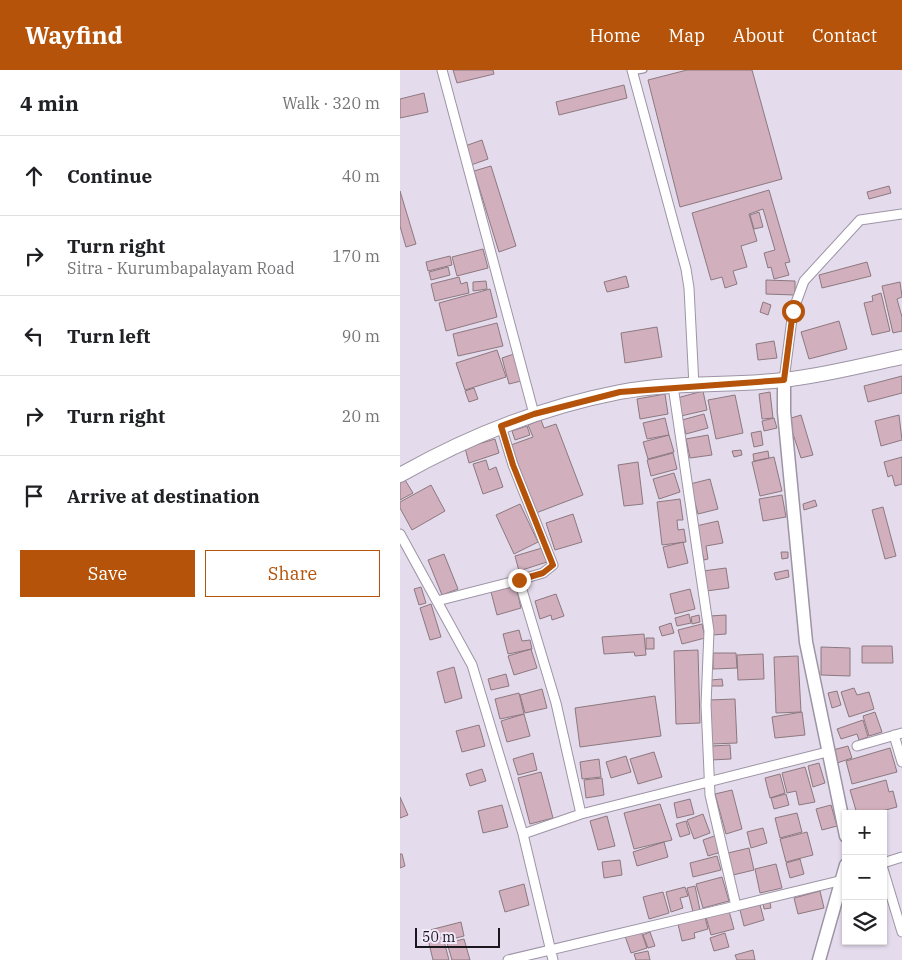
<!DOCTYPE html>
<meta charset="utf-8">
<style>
body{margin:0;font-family:"IBM Plex Serif",serif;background:#f2f2f2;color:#202124}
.controls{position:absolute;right:15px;bottom:15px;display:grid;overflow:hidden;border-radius:0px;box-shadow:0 1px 4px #0004}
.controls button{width:45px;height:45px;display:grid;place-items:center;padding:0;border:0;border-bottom:1px solid #e0e0e0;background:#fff;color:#202124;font:25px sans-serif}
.scale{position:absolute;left:15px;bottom:12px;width:85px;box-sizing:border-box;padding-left:5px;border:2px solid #1a161d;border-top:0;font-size:14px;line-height:18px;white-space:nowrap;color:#1a161d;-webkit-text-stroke:4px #f1e8fa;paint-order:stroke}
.stop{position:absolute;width:15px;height:15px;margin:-11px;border:4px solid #b45309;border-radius:50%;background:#fff}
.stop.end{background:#b45309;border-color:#fff;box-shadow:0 1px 5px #0008}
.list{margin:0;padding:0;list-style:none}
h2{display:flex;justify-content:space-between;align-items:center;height:65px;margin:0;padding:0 20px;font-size:21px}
h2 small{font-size:16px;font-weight:400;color:#757577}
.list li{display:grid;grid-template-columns:32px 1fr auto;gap:15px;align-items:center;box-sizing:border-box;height:80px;padding:0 20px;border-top:1px solid #e0e0e0}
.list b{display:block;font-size:19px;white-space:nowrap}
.list p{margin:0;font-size:16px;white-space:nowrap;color:#757577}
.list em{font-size:16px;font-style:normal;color:#757577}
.actions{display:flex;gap:10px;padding:15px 20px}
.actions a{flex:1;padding:11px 0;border:1px solid #b45309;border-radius:0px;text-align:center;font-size:18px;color:#b45309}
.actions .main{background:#b45309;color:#fff}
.icon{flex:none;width:28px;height:28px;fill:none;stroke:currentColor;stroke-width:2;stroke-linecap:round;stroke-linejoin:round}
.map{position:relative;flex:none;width:502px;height:890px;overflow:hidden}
header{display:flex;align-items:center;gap:30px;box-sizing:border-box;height:70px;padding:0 25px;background:#b45309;color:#fff}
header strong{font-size:24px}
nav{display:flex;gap:28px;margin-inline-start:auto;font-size:18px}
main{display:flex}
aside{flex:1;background:#fff}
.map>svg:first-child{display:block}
</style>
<header>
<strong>Wayfind</strong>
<nav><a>Home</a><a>Map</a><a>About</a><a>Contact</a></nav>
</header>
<main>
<aside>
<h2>4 min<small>Walk · 320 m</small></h2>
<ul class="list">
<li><svg class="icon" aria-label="ahead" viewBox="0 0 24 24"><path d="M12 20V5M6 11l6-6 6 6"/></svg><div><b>Continue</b></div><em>40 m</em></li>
<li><svg class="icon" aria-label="right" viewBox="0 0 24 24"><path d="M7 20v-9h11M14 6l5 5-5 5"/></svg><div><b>Turn right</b><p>Sitra - Kurumbapalayam Road</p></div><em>170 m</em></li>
<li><svg class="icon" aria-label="left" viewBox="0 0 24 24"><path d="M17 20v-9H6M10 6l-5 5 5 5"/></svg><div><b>Turn left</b></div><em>90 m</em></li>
<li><svg class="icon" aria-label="right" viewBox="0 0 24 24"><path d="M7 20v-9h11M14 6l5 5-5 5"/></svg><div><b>Turn right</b></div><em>20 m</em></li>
<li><svg class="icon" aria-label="arrive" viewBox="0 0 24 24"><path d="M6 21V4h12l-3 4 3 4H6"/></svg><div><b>Arrive at destination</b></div></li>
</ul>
<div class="actions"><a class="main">Save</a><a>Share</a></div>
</aside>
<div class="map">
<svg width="502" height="890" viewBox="0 0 502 890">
<rect width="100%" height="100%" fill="#e4dbec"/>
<path fill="#d1afbc" stroke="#8c7980" d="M53,0H93L94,4L57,13Z
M287,0H352L382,109L280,137L248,10Z
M224,15L227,28L159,45L156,32Z
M24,23L28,42L0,48V29Z
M82,70L88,89L71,95L65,76Z
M91,96L116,176L99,182L74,101Z
M489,116L491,123L469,129L467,122Z
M369,120L390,192L385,193L389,205L374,209L371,197L368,198L364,183L375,180L363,139L349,144L357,171L341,176L347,197L333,201L337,214L325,218L322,207L311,210L292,143Z
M0,121L16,174L6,177L0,156Z
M359,142L363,157L354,159L350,145Z
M83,179L88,198L57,206L52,187Z
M50,186L52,195L28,201L26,192Z
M467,192L471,206L422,218L419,205Z
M48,197L50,205L31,210L29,202Z
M226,206L229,217L207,222L204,212Z
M59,207L61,214L67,212L69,223L35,231L31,214Z
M366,210L395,211V225L366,224Z
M86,211L87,219L73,221V212Z
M500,212L502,227L497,229L502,247V261L493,263L482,216Z
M90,219L97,247L46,261L39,233Z
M481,223L490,261L472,265L464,233L473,231L472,226Z
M363,232L371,235L368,245L360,242Z
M439,251L447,279L409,289L401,262Z
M97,253L103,276L58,286L53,264Z
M257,257L262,287L225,293L221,263Z
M374,271L377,288L358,290L356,274Z
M97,280L106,307L65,320L56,293Z
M114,284L121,311L109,314L102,288Z
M502,306V323L468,332L464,316Z
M74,318L78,329L69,332L65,321Z
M303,321L307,340L281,346L277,328Z
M370,322L373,348L362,349L359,324Z
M265,324L268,344L240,349L237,329Z
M335,325L343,363L316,369L308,330Z
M304,344L308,358L286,364L282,350Z
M401,345L413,385L401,388L388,349Z
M499,345L502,370L481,376L475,351Z
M265,348L269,365L247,369L243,353Z
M374,348L377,358L364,361L362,351Z
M141,350L144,358L156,354L183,425L136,443L111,375L133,367L128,355Z
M127,356L130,365L115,370L112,361Z
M361,361L363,375L354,377L351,363Z
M269,365L274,382L248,389L243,372Z
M308,365L312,385L290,388L286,369Z
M95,369L99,383L69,393L65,378Z
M341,380L342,385L334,387L332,381Z
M368,381L369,388L354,391L353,384Z
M273,383L277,399L251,406L247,390Z
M374,387L382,421L360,426L352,392Z
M502,387V414L495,416L492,405L488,407L484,392Z
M86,390L89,400L96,397L103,417L83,424L73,394Z
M238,392L243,434L224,436L218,395Z
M274,403L280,422L259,429L253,409Z
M2,405L13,423L0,430V406Z
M310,409L318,439L298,444L290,414Z
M31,415L45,441L12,460L0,438V432Z
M382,425L386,447L363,451L359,429Z
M280,429L283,450H277L278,460L284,459L286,472L262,475L257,432Z
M415,430L417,436L404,440L403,434Z
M120,434L138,472L114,484L96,445Z
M483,437L496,486L485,489L472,440Z
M173,444L182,472L155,480L146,453Z
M318,451L323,473L306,476L308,489L304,490L296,456Z
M283,472L288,493L268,498L263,477Z
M142,478L147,492L119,501L115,486Z
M381,482H388V488L382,489Z
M44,484L58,519L42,525L28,490Z
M326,498L329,518L306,521L303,501Z
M388,500L389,507L376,510L374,503Z
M116,516L121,538L97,545L91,522Z
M21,517L26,533L19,535L14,519Z
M290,519L295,539L275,544L270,524Z
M156,524L164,546L152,550L151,545L140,549L135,531Z
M31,534L41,567L30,570L20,538Z
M289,544L291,553L277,556L275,548Z
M299,545L300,552L292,554L291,547Z
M326,545V564L312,565L310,546Z
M271,553L274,563L262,566L259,557Z
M302,554L305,568L282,574L278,560Z
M119,560L122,571L130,570L132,579L108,584L103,564Z
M244,564L246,585L235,586L234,582L204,584L202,567Z
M246,568H254V579H246Z
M462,576H492L493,593H462Z
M421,577L450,578V606L421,605Z
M131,579L137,598L114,605L108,586Z
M298,580L300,653L276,654L274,581Z
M313,583H336L337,598L313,599Z
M363,584L364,609L338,610L337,585Z
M398,586L401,642L376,643L374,587Z
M54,597L62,628L45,633L37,602Z
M106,604L109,616L91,620L88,609Z
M322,609L323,616H311V610Z
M454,618L457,625L469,622L474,639L449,647L441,622Z
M142,619L147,638L125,643L120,625Z
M437,621L441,635L432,638L428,623Z
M119,623L124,644L100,649L95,629Z
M255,626L261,666L180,677L175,638Z
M335,629L337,673L311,674L309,630Z
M402,642L405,665L375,668L372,647Z
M475,642L482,662L469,666L463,646Z
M124,644L130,666L107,672L101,651Z
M463,650L468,667L459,670L457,664L441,669L437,659Z
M79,655L85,676L62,682L56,661Z
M330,675L331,689L311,690V676Z
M448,676L452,688L437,693L433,680Z
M490,678L497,702L452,714L446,691Z
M254,682L262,707L238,714L230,689Z
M133,683L137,700L118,705L113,689Z
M226,686L231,702L211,708L206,692Z
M199,689L201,707L182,709L180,692Z
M419,693L425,713L413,717L408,696Z
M405,697L415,732L399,735L396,721L387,723L382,703Z
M82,699L86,711L70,716L66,704Z
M141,702L153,748L130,754L118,708Z
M380,704L385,723L370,728L365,708Z
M202,708L204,725L186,728L184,710Z
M486,710L489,722L493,721L497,737L471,744H457L450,720Z
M332,720L342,759L326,764L315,724Z
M386,724L389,735L374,739L371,728Z
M0,727L8,745L0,748Z
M290,729L294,744L277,748L274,733Z
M260,734L272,770L234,779L224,743Z
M102,735L108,757L83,763L78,741Z
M431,735L437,756L422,760L416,739Z
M397,743L402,762L380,768L375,748Z
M303,744L310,763L294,769L287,750Z
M207,746L215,776L198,780L190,751Z
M286,751L290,764L280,767L276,754Z
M363,758L367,773L351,778L347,762Z
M407,762L413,785L386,792L380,769Z
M317,765L321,782L308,786L303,770Z
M264,772L268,787L237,796L233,782Z
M349,778L354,800L333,805L328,783Z
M0,784H2L5,796L0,798Z
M317,786L321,800L293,807L290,793Z
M400,789L404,804L390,808L386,793Z
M220,790L222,805L204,808L202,792Z
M376,794L382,818L360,823L355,799Z
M322,807L329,831L303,838L296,814Z
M124,814L129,835L105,842L99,821Z
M295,816L300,840L293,842L287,818Z
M285,817L288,826L280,828L283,838L271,842L266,822Z
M420,821L424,838L398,844L394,828Z
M263,822L269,843L249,849L243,827Z
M359,831L364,850L344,856L339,836Z
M370,832L371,838L364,839L363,833Z
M329,841L334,859L311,865L306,847Z
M305,847L308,859L294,863L295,868L282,871L278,854Z
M61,852L64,866L44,871L49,890H33L26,861Z
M241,861L247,878L231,883L225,866Z
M250,862L255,876L248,878L243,865Z
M325,863L329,877L314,881L310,868Z
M64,869L70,890H52L47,873Z
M353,880L355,890H337L335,885Z
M248,881L250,890H236L234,884Z"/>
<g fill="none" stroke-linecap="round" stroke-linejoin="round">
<defs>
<path id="lane" d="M233,2L244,0"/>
<path id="street" d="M42,0L134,344
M232,0L286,199L289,218L294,316
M384,310L393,241L404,211L460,150L502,144
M273,316L309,561L306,635L310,725L336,836L443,810
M101,356L113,395L153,495L143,503L119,510
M0,464L72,595L123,764L153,890
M37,531L119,510L156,633L181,744L123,764
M494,665L502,692
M457,676L502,663
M181,744L427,682
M483,793L502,787
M483,799L502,862
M108,890L336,836"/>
<path id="secondary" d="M384,310V342L406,572L446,766
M419,890L446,795"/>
<path id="primary" d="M0,405C69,366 142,337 220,322C273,312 329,316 383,310C422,306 463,295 502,287"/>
</defs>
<use href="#lane" stroke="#9d94a5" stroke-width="7"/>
<use href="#street" stroke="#9d94a5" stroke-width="11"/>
<use href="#secondary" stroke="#9d94a5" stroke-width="15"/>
<use href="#primary" stroke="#9d94a5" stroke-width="16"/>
<use href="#lane" stroke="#fff" stroke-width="4.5"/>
<use href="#street" stroke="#fff" stroke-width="9"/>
<use href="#secondary" stroke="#fff" stroke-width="12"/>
<use href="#primary" stroke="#fff" stroke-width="14"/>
</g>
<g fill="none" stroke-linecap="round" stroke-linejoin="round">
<path stroke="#b45309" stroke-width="6" d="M119,510L143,503L153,495L113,395L101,356L134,344L220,322L384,310L393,241"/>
</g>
</svg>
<div class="controls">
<button>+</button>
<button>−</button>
<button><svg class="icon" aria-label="layers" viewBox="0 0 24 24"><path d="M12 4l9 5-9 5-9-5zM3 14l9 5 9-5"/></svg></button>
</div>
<div class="scale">50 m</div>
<div class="stop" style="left:393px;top:241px"></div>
<div class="stop end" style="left:119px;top:510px"></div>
</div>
</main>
